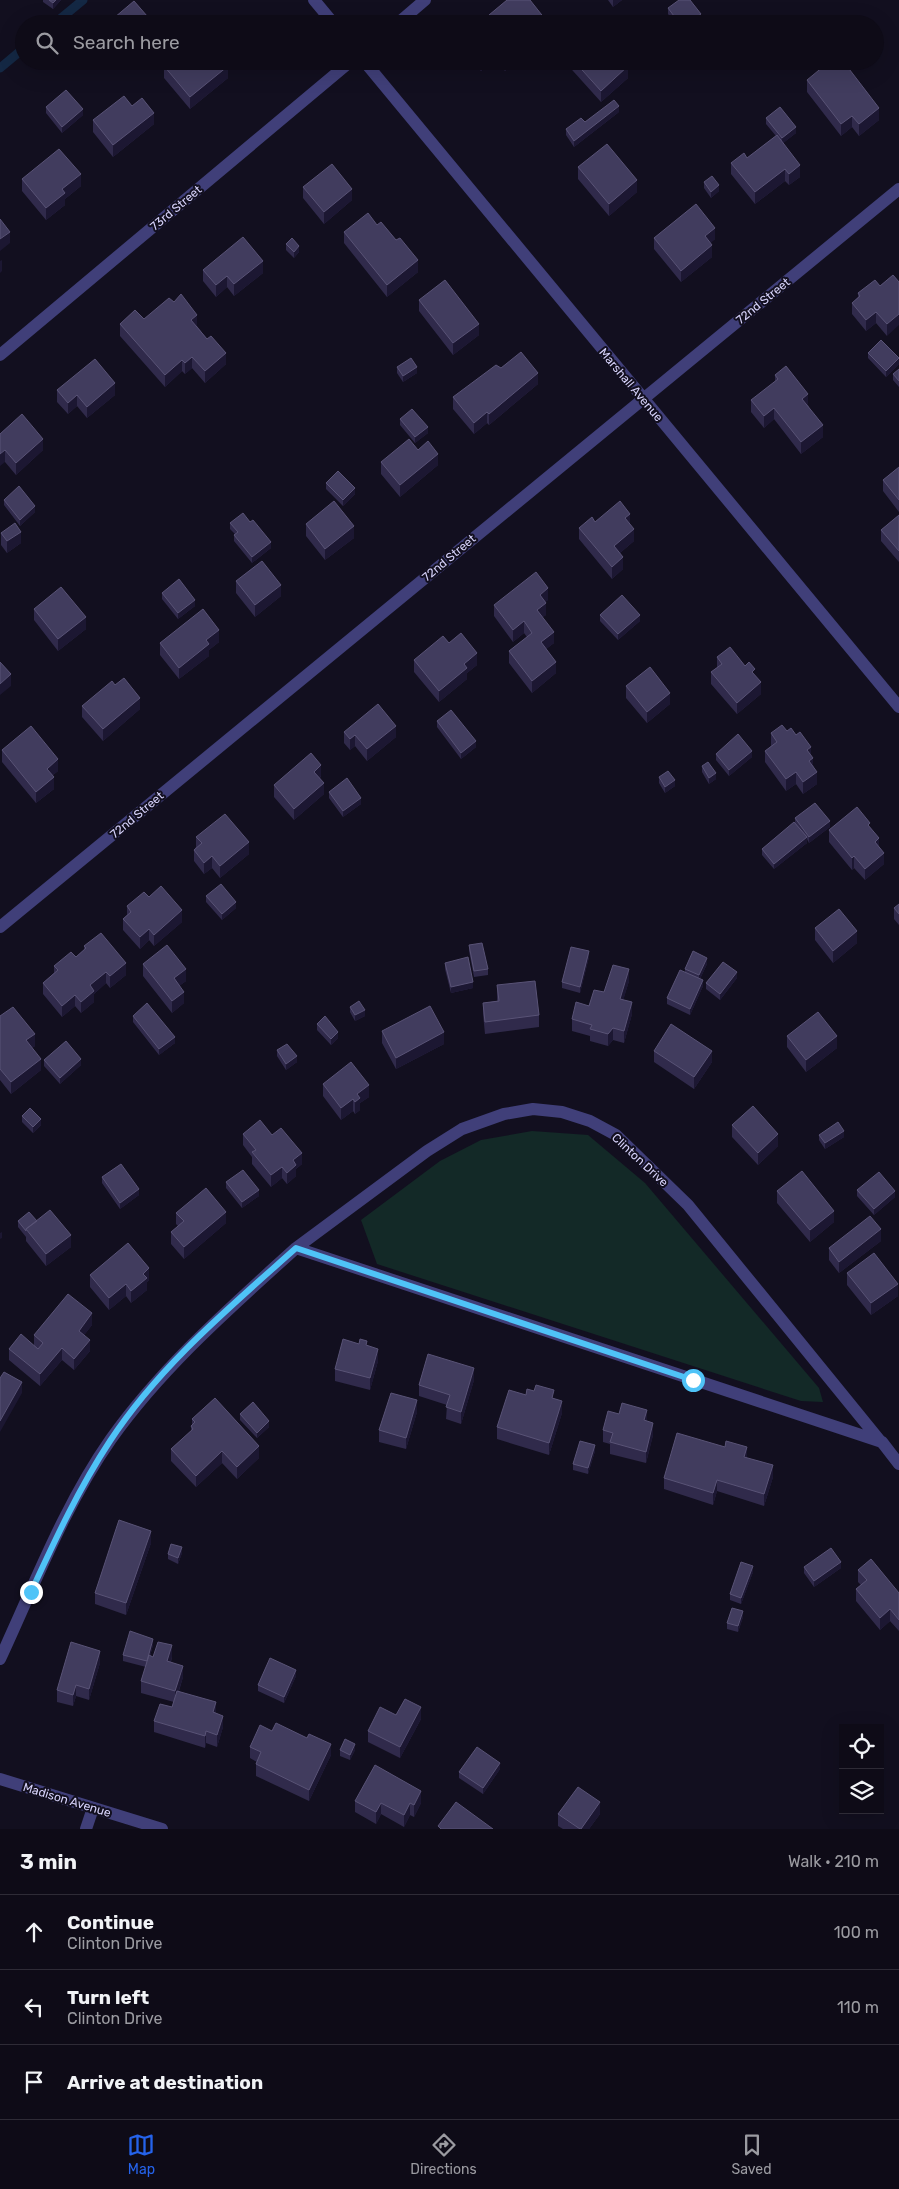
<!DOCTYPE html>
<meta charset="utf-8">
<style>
body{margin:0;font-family:Rubik,sans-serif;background:#171420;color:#f1f3f6}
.controls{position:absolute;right:15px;bottom:15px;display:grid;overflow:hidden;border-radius:0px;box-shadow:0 5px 20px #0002}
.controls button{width:45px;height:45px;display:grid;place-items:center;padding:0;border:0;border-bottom:1px solid #2e2b36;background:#0e0b17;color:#f1f3f6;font:25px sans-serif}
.stop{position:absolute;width:15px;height:15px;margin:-11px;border:4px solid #4fc3f7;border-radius:50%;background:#fff}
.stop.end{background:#4fc3f7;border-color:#fff;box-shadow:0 1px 5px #0008}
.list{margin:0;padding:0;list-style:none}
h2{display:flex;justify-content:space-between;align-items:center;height:65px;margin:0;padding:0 20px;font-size:21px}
h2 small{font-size:16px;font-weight:400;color:#9b9ba1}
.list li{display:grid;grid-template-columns:32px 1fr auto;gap:15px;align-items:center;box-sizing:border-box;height:75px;padding:0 20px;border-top:1px solid #2e2b36}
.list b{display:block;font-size:19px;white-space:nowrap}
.list p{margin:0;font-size:16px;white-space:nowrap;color:#9b9ba1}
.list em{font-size:16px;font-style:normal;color:#9b9ba1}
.icon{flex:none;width:28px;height:28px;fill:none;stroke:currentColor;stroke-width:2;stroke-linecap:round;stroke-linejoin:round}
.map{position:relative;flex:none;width:899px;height:1829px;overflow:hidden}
.search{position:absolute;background:#0e0b17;box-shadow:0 5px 20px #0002;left:15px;right:15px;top:15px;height:55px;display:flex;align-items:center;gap:12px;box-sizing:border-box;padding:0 18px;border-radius:28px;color:#9b9ba1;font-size:19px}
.sheet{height:290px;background:#0e0b17}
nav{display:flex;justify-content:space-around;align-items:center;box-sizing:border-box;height:70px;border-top:1px solid #2e2b36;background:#0e0b17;font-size:14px;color:#9b9ba1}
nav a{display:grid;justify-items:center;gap:2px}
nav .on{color:#2563eb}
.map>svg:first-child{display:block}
</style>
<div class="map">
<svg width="899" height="1829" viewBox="0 0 899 1829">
<rect width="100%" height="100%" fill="#120f1f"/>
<path fill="#132927" d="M532,1131L588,1135L645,1183L819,1388L823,1402L801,1401L377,1264L361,1220L440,1161L481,1140Z"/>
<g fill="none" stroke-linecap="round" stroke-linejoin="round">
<path stroke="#142844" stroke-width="9" d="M54,24L83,0
M0,68L24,48"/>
<path stroke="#403f79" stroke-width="12" d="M86,1829L93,1808"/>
<path stroke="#403f79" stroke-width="12" d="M397,24L425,0
M0,355L351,61
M0,927L899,189
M296,1248L427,1151L462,1129L504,1114L533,1109L562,1112L590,1121L616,1135L688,1205L881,1442
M0,1659C34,1586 64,1506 111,1439C163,1366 230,1308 296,1248L882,1442L899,1464
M0,1779L162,1829"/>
<path stroke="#403f79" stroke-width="12" d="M314,0L334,24
M364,61L899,707"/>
</g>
<path fill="#302a4b" d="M43,0H61L53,9L43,2Z
M608,0H622L613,7Z
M668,8L701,20L695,24H675L668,14Z
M489,15L549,24H489Z
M131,61H141L135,66Z
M233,61L228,66V78L190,109L164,78V66Z
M473,61H493L481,71Z
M497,61H518L505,71Z
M564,61H623L628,78L601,102Z
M807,80L879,120L859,136L852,127L841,136L807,92Z
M132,106L154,124L113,157L93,132V120Z
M46,107L83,115L62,133L46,113Z
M619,112L574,147L566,135V129L585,122Z
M766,118L796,133L783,143L800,177L789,185L785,181L755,204L731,174V163L747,158L776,136L766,124Z
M578,167L637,192L609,216L578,179Z
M22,179L81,186L65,199V205L46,220L22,191Z
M704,182L719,191L711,198L704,188Z
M303,187L352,200L324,224L303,198Z
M344,232L418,272L387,297L344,243Z
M654,238L715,239L710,243L712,257L681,282L654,249Z
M286,244L299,252L294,258L286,250Z
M203,270L263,273L234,296L227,287L216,297L203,281Z
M893,275L887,336L876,323L866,331L852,314V303L858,297V293L880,286Z
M419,300L479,335L453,355L419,311Z
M144,319L197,326L226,364L205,383L192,368L185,374L182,371L165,387L120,336V324Z
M868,353L899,364L886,377L868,358Z
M397,367L417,373L403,382L397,373Z
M501,368L538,384L489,425L487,423L474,434L453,409V397Z
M899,369V387L893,380V374Z
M775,375L808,405L823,437L801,454L774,419L764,428L751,412V400L775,382Z
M57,390L115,395L87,418L77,406L68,414L57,402Z
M400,419L428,433L415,443L400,425Z
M0,434L43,450L16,475L5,462Z
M418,450L438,465L400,497L381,474V462Z
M899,467V512L883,491V480Z
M326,483L355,494L343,506L326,489Z
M4,500L35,512L20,526L4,505Z
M899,515V562L881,541V530Z
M595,522L630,524L634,541L620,553L623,569L612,579L579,539V528Z
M230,523L271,548L252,563L234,541V535L235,534L230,529Z
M306,524L354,538L325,560L306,536Z
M1,533L21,543L7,553L1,545Z
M236,581L281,596L255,617L236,593Z
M162,593L195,606L178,619L162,599Z
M548,600L545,602L546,615L542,617L554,643L546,649L556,673L532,693L509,663V651L527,637L524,633L513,642L494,616V605Z
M34,609L86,629L58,651L34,620Z
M600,615L640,621L618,640L600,621Z
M219,642L209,650V656L179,679L160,655V643Z
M449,643L477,665L467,673V679L439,702L414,672V660Z
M717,657L745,666L755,676L761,694L737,714L711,684V672L717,668Z
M115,685L140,709L103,741L82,717V706Z
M626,686L670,704L647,723L626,698Z
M437,721L476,747L461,759L437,727Z
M787,731L811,755L817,784L803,794L796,784L786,791L765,762V751L771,746V733Z
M344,732L396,737L367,761L355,746L350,750L344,743Z
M2,750L58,771L53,775L54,789L36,803L2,762Z
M716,754L752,757L729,776L716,760Z
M702,766L716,779L709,784L702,772Z
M321,776L320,778L324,794L294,820L274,797V785Z
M659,777L675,786L665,793L659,783Z
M329,792L361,804L343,817L329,798Z
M795,818L830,827L809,843L807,839V843L774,869L762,855V849L795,824Z
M870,828L879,847L884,864L865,880L854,868L852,870L829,842V830Z
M196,837L249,854L220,878L212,868L204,874L194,861V850L196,847Z
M206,896L236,908L222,920L206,902Z
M149,897L182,922L154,946L149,940L140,949L123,930V919L127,915V906Z
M899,904V925L894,919V908Z
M815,928L857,943L833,963L815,940Z
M469,945L488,969V975L474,977L469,951Z
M84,946L126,975L110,988L106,983L94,994V1002L81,1013L75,1006L62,1017L43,994V983L54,973V966L76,957L84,950Z
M589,957L580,993L562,988V982Z
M445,963L473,988L451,993L445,969Z
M143,964L186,981L179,986L184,1003L172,1013L143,976Z
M707,964L700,979L703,986L690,1015L667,1004V998L685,972V969Z
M737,978L720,1000L706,989V983Z
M629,981L623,1000L632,1014L624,1043L613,1040L608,1046L590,1041V1036L572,1031V1019L604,992Z
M497,985L539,1015V1027L485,1034L483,1014V1003L497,1001Z
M350,1007L365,1016L355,1021L350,1012Z
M0,1016L35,1046L32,1048L41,1070L11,1094L0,1080Z
M133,1016L175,1043L159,1055L133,1022Z
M317,1024L338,1038L331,1045L317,1030Z
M382,1031L444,1044L396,1069L382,1043Z
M787,1036L837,1048L806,1072L787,1047Z
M277,1050L297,1062L286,1070L277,1056Z
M654,1051L712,1062L694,1089L654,1062Z
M44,1060L81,1065L60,1084L44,1066Z
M323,1084L369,1097L360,1103V1110L355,1114L353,1111L341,1120L323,1096Z
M22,1116L41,1125L33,1133L22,1122Z
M732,1125L778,1146L758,1165L732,1137Z
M243,1134L272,1135L302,1164L296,1169V1176L287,1184L282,1178L271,1187L252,1164V1157L243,1145Z
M819,1135L844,1137L825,1149L819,1140Z
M102,1177L139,1195L120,1209L102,1183Z
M226,1182L259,1196L242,1208L226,1188Z
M857,1190L895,1197L874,1215L857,1196Z
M777,1191L834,1222L810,1242L777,1203Z
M176,1213L226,1223L184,1259L171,1244V1232L178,1226L176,1224Z
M18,1221H37L71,1247L46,1266L26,1241V1237L18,1227Z
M881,1241L839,1273L829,1260V1248Z
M847,1273L898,1296L871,1315L847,1285Z
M90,1275L149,1280L147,1282V1290L131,1303L126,1296L109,1310L90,1287Z
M92,1325L84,1335L90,1351L74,1370L62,1360L40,1386L9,1360V1349L34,1346V1335Z
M378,1361L370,1390L335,1381V1369Z
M474,1380L461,1424L446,1419L447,1405L419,1396V1385Z
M526,1395L554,1399L562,1413L549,1455L497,1439V1427Z
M417,1412L406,1449L379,1442V1430Z
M240,1414L269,1427L257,1438L240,1420Z
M192,1419L259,1458L237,1479L222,1463L196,1487L171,1461V1449L191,1432V1426L192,1425Z
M647,1421L653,1435L646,1463L610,1454V1444L603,1442V1430Z
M595,1451L588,1474L573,1470V1464Z
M747,1458L773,1477L764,1506L717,1491L713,1505L664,1489V1478Z
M151,1543L126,1615L95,1604V1593Z
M182,1553L178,1564L168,1559V1554Z
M804,1567L841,1568L814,1587L804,1573Z
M858,1570L899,1593V1631L890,1621L880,1630L856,1601V1589L861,1585L858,1582Z
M753,1572L741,1604L730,1600V1594Z
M743,1617L738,1632L727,1629V1623Z
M153,1645L150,1656L153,1657H172L171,1662L183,1677L179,1691L216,1713L223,1727L217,1747L206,1743L205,1748L154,1732V1721L172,1707L174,1702L141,1693V1681L146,1667L123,1661V1655Z
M100,1663L89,1700L76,1696L73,1706L57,1702V1690Z
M296,1676L284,1703L258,1691V1685Z
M396,1715L421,1719L400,1758L368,1742V1731Z
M272,1731L331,1755L309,1801L256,1776V1764L257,1762L250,1758V1747Z
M340,1750H355L350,1760L340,1756Z
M500,1769L483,1794L459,1778V1772Z
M355,1801L421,1803L414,1817L410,1815L404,1827L381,1814L376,1824L355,1812Z
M558,1814H600L589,1829H563L558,1826Z"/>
<path fill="#1c1732" d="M56,0H61L53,9V3Z
M613,0H622L613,7Z
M701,14V20L695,24H687Z
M135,61H141L135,66Z
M222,61H233L222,70Z
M481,61H493L481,71Z
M505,61H518L505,71Z
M228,66V78L190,109V97Z
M628,66V78L601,102V91Z
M619,106V112L574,147V141Z
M879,108V120L859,136V124Z
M83,109V115L62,133V127Z
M154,113V124L113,157V145Z
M852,116V127L841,136V124Z
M796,127V133L782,144V138Z
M800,165V177L789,185V174Z
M785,169V181L755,204V192Z
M81,174V186L65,199V205L46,220V208L62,189Z
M637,180V192L609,216V204Z
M719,185V191L711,198V192Z
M352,189V200L324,224V212Z
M715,228V239L705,248V236Z
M10,232V243L0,251V239Z
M712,245V257L681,282V271Z
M299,246V252L294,258V252Z
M2,260V271L0,273V261Z
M418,260V272L387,297V285Z
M263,261V273L234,296V284Z
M227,276V287L216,297V285Z
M876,312V323L866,331V320Z
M899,314V325L887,336V324Z
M197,315V326L191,332V320Z
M479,324V335L453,355V343Z
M226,353V364L205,383V371Z
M192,357V368L185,374V363Z
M899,358V364L886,377V371Z
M182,360V371L165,387V375Z
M417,367V373L403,382V376Z
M538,373V384L489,425V414Z
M115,383V395L87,418V407Z
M808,394V405L802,410V399Z
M77,395V406L68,414V403Z
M774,408V419L764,428V416Z
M487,412V423L474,434V423Z
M823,425V437L801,454V442Z
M428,427V433L415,443V437Z
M43,439V450L16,475V463Z
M5,450V462L0,466V454Z
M438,454V465L400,497V485Z
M355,488V494L343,506V500Z
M35,506V512L20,526V520Z
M630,514V526L625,518Z
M354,526V538L325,560V549Z
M634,529V541L614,558V546Z
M21,532V543L7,553V541Z
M271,542V548L252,563V557Z
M623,557V569L612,579V567Z
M281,585V596L255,617V605Z
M548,588V600L540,606V595Z
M195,600V606L178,619V613Z
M546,603V615L537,622V610Z
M640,615V621L618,640V634Z
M86,617V629L58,651V639Z
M524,621V633L513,642V630Z
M219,630V642L209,650V656L179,679V668L206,640Z
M554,632V643L541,653V642Z
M477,653V665L467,673V679L439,702V691L464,664Z
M556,662V673L532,693V681Z
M11,674V686L0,695V684Z
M761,682V694L737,714V703Z
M670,693V704L647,723V712Z
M140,698V709L103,741V729Z
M396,726V737L367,761V749Z
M355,735V746L350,750V739Z
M476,741V747L461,759V753Z
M811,747V758L807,750Z
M752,751V757L729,776V770Z
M813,758V770L809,761Z
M58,759V771L47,780V769Z
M321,765V776L314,783V772Z
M796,772V784L786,791V779Z
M817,772V784L803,794V782Z
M716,773V779L709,784V778Z
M54,777V789L36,803V792Z
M675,780V786L665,793V787Z
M324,783V794L294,820V809Z
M361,798V804L343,817V811Z
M830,821V827L809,843V837Z
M807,837V843L774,869V864Z
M879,838V850L875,842Z
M249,842V854L220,878V866Z
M884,853V864L865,880V869Z
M212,856V868L204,874V863Z
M854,856V868L852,870V858Z
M236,902V908L222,920V914Z
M182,910V922L154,946V935Z
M149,929V940L140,949V937Z
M857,931V943L833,963V951Z
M589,951V957L580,993V987Z
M707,958V964L699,981V975Z
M126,963V975L110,988V976Z
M186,969V981L174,990V978Z
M629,969V981L620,1011V999Z
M106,972V983L94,994V1002L81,1013V1002L90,985Z
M737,972V978L720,1000V994Z
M703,980V986L690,1015V1009Z
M473,982V988L451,993V987Z
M184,992V1003L172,1013V1001Z
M75,995V1006L62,1017V1006Z
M632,1002V1014L624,1043V1031Z
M365,1010V1016L355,1021V1015Z
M613,1028V1040L608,1046V1034Z
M338,1032V1038L331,1045V1039Z
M444,1032V1044L396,1069V1058Z
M35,1034V1046L26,1052V1040Z
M837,1036V1048L806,1072V1060Z
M175,1037V1043L159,1055V1049Z
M712,1051V1062L694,1089V1077Z
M297,1056V1062L286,1070V1064Z
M41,1059V1070L11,1094V1082Z
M81,1059V1065L60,1084V1078Z
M369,1085V1097L360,1103V1110L355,1114V1102L357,1094Z
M353,1099V1111L341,1120V1108Z
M41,1119V1125L33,1133V1127Z
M844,1131V1137L825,1149V1143Z
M778,1134V1146L758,1165V1153Z
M302,1153V1164L296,1169V1176L287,1184V1173L293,1160Z
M282,1167V1178L271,1187V1175Z
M139,1189V1195L120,1209V1203Z
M259,1190V1196L242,1208V1202Z
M895,1191V1197L874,1215V1209Z
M834,1211V1222L810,1242V1230Z
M226,1212V1223L184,1259V1247Z
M881,1229V1241L839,1273V1262Z
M2,1232V1238L0,1239V1233Z
M71,1235V1247L46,1266V1254Z
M149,1268V1280L147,1282V1290L131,1303V1291L143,1274Z
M126,1284V1296L109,1310V1298Z
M898,1284V1296L871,1315V1303Z
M92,1313V1325L79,1342V1331Z
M90,1340V1351L74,1370V1359Z
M62,1348V1360L40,1386V1374Z
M378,1349V1361L370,1390V1378Z
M474,1368V1380L461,1424V1412Z
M22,1382V1393L0,1432V1421Z
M417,1400V1412L406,1449V1438Z
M562,1401V1413L549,1455V1443Z
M647,1410V1421L644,1420Z
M269,1421V1427L257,1438V1433Z
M653,1423V1435L646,1463V1452Z
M595,1445V1451L588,1474V1468Z
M259,1446V1458L237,1479V1467Z
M747,1447V1459L744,1457Z
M222,1451V1463L196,1487V1476Z
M773,1465V1477L764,1506V1494Z
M717,1480V1491L713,1505V1493Z
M151,1531V1543L126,1615V1603Z
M182,1547V1553L178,1564V1558Z
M841,1562V1568L814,1587V1581Z
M753,1566V1572L741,1604V1598Z
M890,1609V1621L880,1630V1618Z
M743,1611V1617L738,1632V1626Z
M153,1639V1645L147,1667V1661Z
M172,1645V1657L167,1672V1661Z
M100,1651V1663L89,1700V1689Z
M183,1666V1677L175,1702V1691Z
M296,1670V1676L284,1703V1697Z
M76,1685V1696L73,1706V1695Z
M216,1702V1713L213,1712Z
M421,1707V1719L400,1758V1747Z
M223,1716V1727L217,1747V1735Z
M206,1731V1743L205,1748V1736Z
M331,1744V1755L309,1801V1790Z
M355,1744V1750L350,1760V1755Z
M500,1763V1769L483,1794V1788Z
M421,1791V1803L414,1817V1805Z
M600,1802V1814L589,1829H581Z
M381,1803V1814L376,1824V1812Z
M410,1803V1815L404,1827V1815Z"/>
<path fill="#413c5e" stroke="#595376" d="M49,0H56L53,3Z
M507,0H530L549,24H496L489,15Z
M679,0H690L701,14L687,24H680L668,8Z
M134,1L154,24H109L108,23Z
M227,16L233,24H217Z
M170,61H224L228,66L190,97L164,66Z
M574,61H623L628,66L601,91Z
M830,61H843L879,108L859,124L852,116L841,124L807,80Z
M66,90L83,109L62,127L46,107Z
M124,96L132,106L142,98L154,113L113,145L93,120Z
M614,100L619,106L574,141L566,129L581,118L585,122Z
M780,107L796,127L782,138L766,118Z
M777,135L800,165L789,174L785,169L755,192L731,163L744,153L747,158Z
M607,144L637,180L609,204L578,167Z
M59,149L81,174L62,189L65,193L46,208L22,179Z
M332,164L352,189L324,212L303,187Z
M712,176L719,185L711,192L704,182Z
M696,204L715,228L705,236L712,245L681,271L654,238Z
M368,213L377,225L381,222L396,240L400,238L418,260L387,285L344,232Z
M0,219L10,232L0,239Z
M243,237L263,261L234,284L227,276L216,285L203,270Z
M292,238L299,246L294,252L286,244Z
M893,275L899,282V314L887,324L876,312L866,320L852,303L860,296L858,293L875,280L880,286Z
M445,280L479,324L453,343L419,300Z
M181,294L197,315L191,320L207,339L211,336L226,353L205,371L192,357L185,363L182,360L165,375L120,324L135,310L144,319L169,298L174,302Z
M881,340L899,358L886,371L868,353Z
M521,352L538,373L489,414L487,412L474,423L453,397L496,365L501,368Z
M411,358L417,367L403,376L397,367Z
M95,359L115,383L87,407L77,395L68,403L57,390Z
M786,366L808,394L802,399L823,425L801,442L774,408L764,416L751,400L778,379L775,375Z
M899,369V381L893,374Z
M412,409L428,427L415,437L400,419Z
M22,414L43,439L16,463L5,450L0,454V434Z
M409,439L418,450L428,441L438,454L400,485L381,462Z
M899,467V500L883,480Z
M338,471L355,488L343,500L326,483Z
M19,486L35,506L20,520L4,500Z
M334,501L354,526L325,549L306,524Z
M620,501L630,514L625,518L634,529L614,546L623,557L612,567L579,528L592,517L595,522Z
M243,513L250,522L253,520L271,542L252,557L234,535L238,532L230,523Z
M899,515V551L881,530Z
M15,523L21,532L7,541L1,533Z
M262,561L281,585L255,605L236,581Z
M536,572L548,588L540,595L546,603L537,610L554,632L541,642L556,662L532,681L509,651L532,633L524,621L513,630L494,605Z
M179,579L195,600L178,613L162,593Z
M61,587L86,617L58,639L34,609Z
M622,595L640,615L618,634L600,615Z
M203,609L219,630L206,640L209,644L179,668L160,643Z
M461,633L477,653L464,664L467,668L439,691L414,660L443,636L449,643Z
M730,647L745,666L749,662L755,669L752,672L761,682L737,703L711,672L722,664L717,657Z
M0,662L11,674L0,684Z
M650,667L670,693L647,712L626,686Z
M124,678L140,698L103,729L82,706L112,681L115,685Z
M378,704L396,726L367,749L355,735L350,739L344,732Z
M451,710L476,741L461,753L437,721Z
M782,725L787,731L791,728L796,735L800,732L811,747L807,750L813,758L809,761L817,772L803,782L796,772L786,779L765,751L777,742L771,733Z
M31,726L58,759L47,769L54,777L36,792L2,750Z
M738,734L752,751L729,770L716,754Z
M311,753L321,765L314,772L324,783L294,809L274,785Z
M708,762L716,773L709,778L702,766Z
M668,771L675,780L665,787L659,777Z
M347,778L361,798L343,811L329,792Z
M815,803L830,821L809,837L795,818Z
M857,807L870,823L868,825L879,838L875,842L884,853L865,869L854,856L852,858L829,830Z
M225,814L249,842L220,866L212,856L204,863L194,850L202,843L196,837Z
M794,822L807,837L774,864L762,849Z
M221,884L236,902L222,914L206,896Z
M161,886L182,910L154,935L149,929L140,937L123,919L131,912L127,906L144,892L149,897Z
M899,904V914L894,908Z
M839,909L857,931L833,951L815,928Z
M101,933L126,963L110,976L106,972L90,985L94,991L81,1002L75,995L62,1006L43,983L58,970L54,966L71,952L76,957L86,948L84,946Z
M482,943L488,969L474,971L469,945Z
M167,945L186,969L174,978L184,992L172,1001L143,964Z
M571,947L589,951L580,987L562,982Z
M693,951L707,958L699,975L685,969Z
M468,957L473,982L451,987L445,963Z
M723,962L737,972L720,994L706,983Z
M613,965L629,969L620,999L632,1002L624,1031L613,1028L608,1034L590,1029L592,1025L572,1019L576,1002L589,1006L594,990L604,992Z
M680,970L703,980L690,1009L667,998Z
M535,981L539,1015L485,1022L483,1003L499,1001L497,985Z
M359,1001L365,1010L355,1015L350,1007Z
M147,1003L175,1037L159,1049L133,1016Z
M430,1006L444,1032L396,1058L382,1031Z
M13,1007L35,1034L26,1040L41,1059L11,1082L0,1069V1016Z
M818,1012L837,1036L806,1060L787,1036Z
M325,1016L338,1032L331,1039L317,1024Z
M671,1024L712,1051L694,1077L654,1051Z
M66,1041L81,1059L60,1078L44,1060Z
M287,1044L297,1056L286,1064L277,1050Z
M351,1062L369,1085L357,1094L360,1098L355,1102L353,1099L341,1108L323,1084Z
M753,1106L778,1134L758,1153L732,1125Z
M30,1108L41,1119L33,1127L22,1116Z
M260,1120L272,1135L281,1128L302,1153L293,1160L296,1165L287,1173L282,1167L271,1175L252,1152L256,1150L243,1134Z
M838,1122L844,1131L825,1143L819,1135Z
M121,1164L139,1189L120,1203L102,1177Z
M243,1170L259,1190L242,1202L226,1182Z
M802,1171L834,1211L810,1230L777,1191Z
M879,1172L895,1191L874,1209L857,1190Z
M206,1188L226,1212L184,1247L171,1232L184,1221L176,1213Z
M50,1210L71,1235L46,1254L26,1229Z
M29,1212L37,1221L26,1229V1231L18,1221Z
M870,1216L881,1229L839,1262L829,1248Z
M128,1243L149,1268L143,1274L147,1278L131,1291L126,1284L109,1298L90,1275Z
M874,1253L898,1284L871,1303L847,1273Z
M68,1294L92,1313L79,1331L90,1340L74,1359L62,1348L40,1374L9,1349L21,1334L38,1349L43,1343L34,1335Z
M343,1339L359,1344L360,1339L367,1341L366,1345L378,1349L370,1378L335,1369Z
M428,1354L474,1368L461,1412L446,1407L450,1395L419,1385Z
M4,1372L22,1382L0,1421V1378Z
M536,1385L554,1390L552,1398L562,1401L549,1443L497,1427L509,1390L526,1395L527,1389L534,1391Z
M391,1393L417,1400L406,1438L379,1430Z
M215,1398L259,1446L237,1467L222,1451L196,1476L171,1449L193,1429L191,1426L195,1422L192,1419Z
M253,1402L269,1421L257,1433L240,1414Z
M622,1403L647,1410L644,1420L653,1423L646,1452L610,1442L613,1433L603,1430L608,1411L619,1414Z
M677,1433L725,1447L726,1441L747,1447L744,1457L773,1465L764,1494L717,1480L713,1493L664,1478Z
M580,1441L595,1445L588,1468L573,1464Z
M119,1520L151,1531L126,1603L95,1593Z
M171,1544L182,1547L178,1558L168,1554Z
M831,1548L841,1562L814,1581L804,1567Z
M871,1559L899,1593V1620L890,1609L880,1618L856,1589L867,1580L858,1570Z
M741,1562L753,1566L741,1598L730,1594Z
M732,1608L743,1611L738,1626L727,1623Z
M130,1631L153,1639L147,1661L123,1655Z
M71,1642L100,1651L89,1689L76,1685L73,1695L57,1690Z
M158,1642L172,1645L167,1661L183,1666L175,1691L141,1681L149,1655L153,1657Z
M270,1658L296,1670L284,1697L258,1685Z
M177,1691L216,1702L213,1712L223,1716L217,1735L206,1731L205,1736L154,1721L160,1704L172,1707Z
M405,1699L421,1707L400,1747L368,1731L380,1707L396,1715Z
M276,1723L307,1738L309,1734L331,1744L309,1790L256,1764L261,1752L250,1747L260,1725L272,1731Z
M345,1739L355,1744L350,1755L340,1750Z
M477,1747L500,1763L483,1788L459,1772Z
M375,1765L421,1791L414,1805L410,1803L404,1815L381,1803L376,1812L355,1801Z
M578,1787L600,1802L581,1829H580L558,1814Z
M456,1802L493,1829H441L438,1826Z"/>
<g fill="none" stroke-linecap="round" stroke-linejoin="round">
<path stroke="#4fc3f7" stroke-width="6" d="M31,1592C55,1540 79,1488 110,1441C159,1366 230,1307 296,1248L693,1380"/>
</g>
<g text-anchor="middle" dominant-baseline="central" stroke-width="4" stroke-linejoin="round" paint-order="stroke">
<g font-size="12" fill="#d6d2fa" stroke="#120f1f">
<text transform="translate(176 208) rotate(-40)">73rd Street</text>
<text transform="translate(763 301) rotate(-39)">72nd Street</text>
<text transform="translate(631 385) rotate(50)">Marshall Avenue</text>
<text transform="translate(449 558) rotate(-40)">72nd Street</text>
<text transform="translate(137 815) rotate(-40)">72nd Street</text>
<text transform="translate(640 1160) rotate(43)">Clinton Drive</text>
<text transform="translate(67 1800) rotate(17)">Madison Avenue</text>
</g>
</g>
</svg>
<div class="controls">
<button><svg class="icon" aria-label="locate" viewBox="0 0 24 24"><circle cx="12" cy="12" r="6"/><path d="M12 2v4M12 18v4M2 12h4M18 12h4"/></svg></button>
<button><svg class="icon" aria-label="layers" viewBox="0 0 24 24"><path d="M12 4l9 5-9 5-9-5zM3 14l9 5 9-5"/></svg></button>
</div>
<div class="stop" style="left:693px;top:1380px"></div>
<div class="stop end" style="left:31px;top:1592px"></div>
<div class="search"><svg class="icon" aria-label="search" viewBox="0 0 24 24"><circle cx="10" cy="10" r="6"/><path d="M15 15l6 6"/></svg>Search here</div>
</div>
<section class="sheet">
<h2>3 min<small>Walk · 210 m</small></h2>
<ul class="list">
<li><svg class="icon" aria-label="ahead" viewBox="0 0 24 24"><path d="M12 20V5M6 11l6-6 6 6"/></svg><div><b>Continue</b><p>Clinton Drive</p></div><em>100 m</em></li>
<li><svg class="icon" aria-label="left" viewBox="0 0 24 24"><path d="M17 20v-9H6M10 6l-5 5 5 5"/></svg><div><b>Turn left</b><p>Clinton Drive</p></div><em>110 m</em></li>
<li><svg class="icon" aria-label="arrive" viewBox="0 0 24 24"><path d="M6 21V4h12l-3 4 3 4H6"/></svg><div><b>Arrive at destination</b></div></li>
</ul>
</section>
<nav>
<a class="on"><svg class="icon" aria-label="map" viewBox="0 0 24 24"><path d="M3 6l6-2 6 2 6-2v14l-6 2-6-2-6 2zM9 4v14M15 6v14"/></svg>Map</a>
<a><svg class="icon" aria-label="directions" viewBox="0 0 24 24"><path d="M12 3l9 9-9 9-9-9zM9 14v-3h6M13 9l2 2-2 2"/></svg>Directions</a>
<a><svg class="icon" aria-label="saved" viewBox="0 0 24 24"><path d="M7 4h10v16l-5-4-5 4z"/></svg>Saved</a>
</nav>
